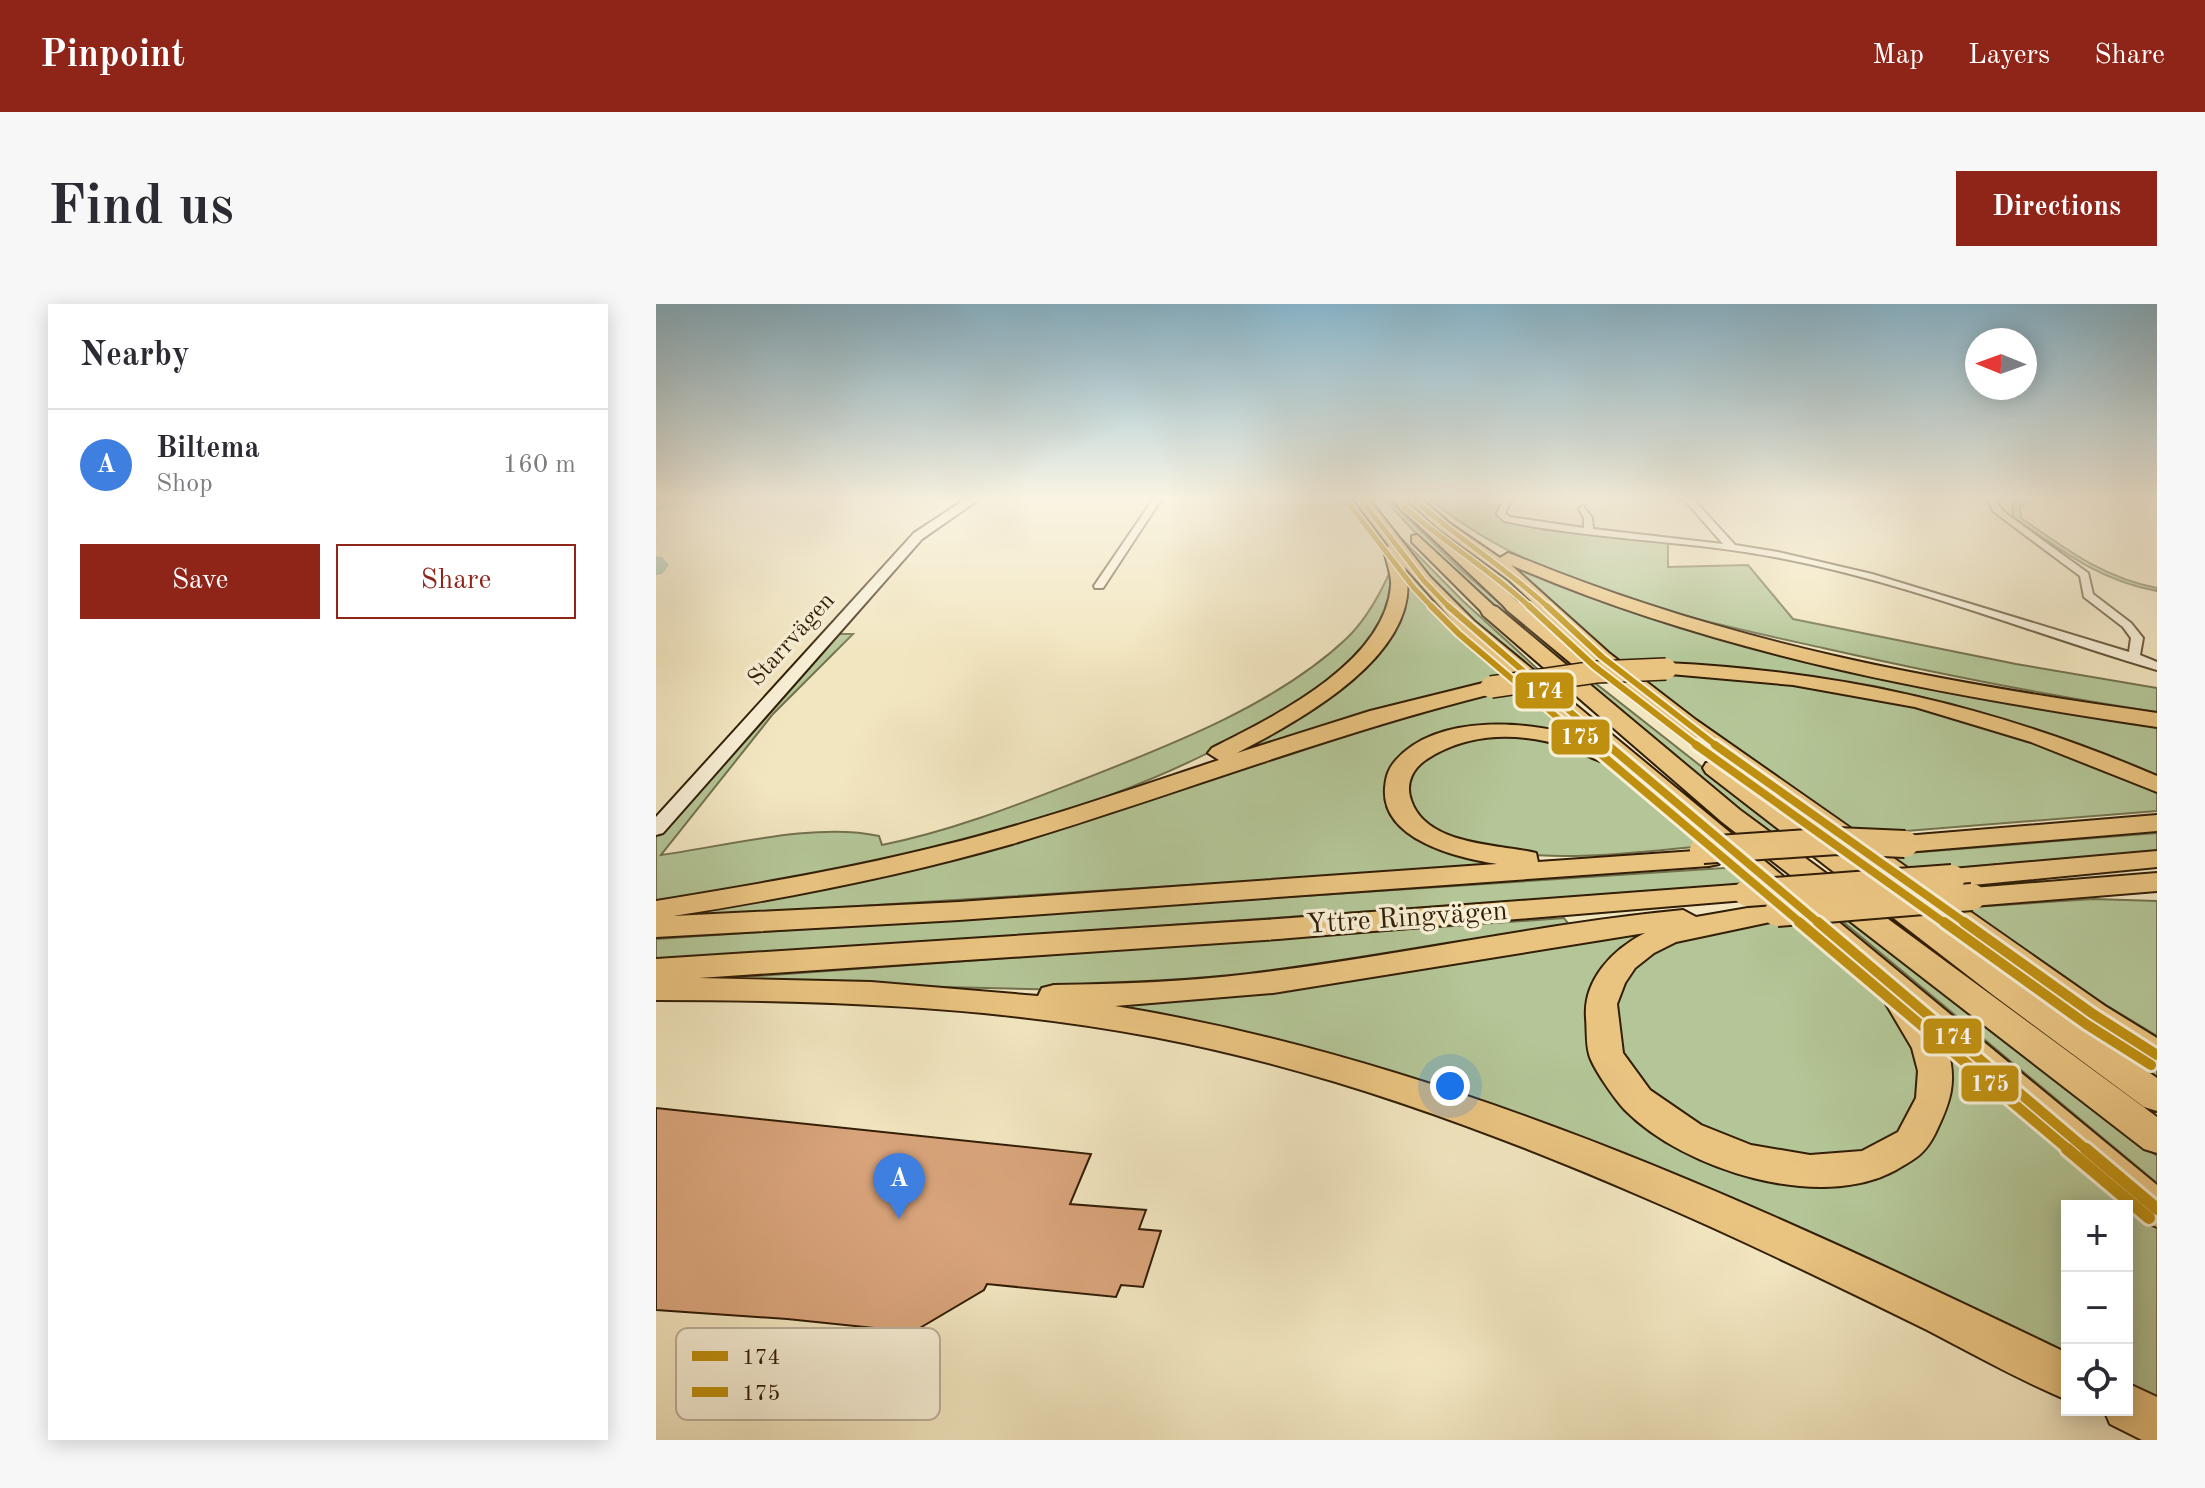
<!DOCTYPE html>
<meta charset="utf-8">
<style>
body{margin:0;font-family:"Old Standard TT",serif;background:#f7f7f7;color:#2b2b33}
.controls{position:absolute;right:24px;bottom:24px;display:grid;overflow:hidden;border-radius:0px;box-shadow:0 4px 20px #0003}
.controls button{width:72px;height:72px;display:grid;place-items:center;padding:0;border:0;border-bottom:2px solid #e1e1e2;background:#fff;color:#2b2b33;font:40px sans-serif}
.compass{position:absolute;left:1309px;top:24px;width:72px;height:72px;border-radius:50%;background:#fff;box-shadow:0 4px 20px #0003;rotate:271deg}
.you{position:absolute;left:794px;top:782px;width:28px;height:28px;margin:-20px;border:6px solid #fff;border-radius:50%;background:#1a73e8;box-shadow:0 0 0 12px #1a73e833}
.badge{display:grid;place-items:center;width:52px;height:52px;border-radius:50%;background:#8f2418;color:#fff;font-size:26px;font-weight:700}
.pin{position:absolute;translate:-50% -66px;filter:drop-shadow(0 2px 4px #0008)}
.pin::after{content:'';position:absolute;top:42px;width:28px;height:24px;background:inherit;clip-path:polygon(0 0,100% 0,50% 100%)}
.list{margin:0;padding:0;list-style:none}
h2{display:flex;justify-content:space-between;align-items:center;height:104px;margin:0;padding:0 32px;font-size:34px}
h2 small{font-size:26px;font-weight:400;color:#7c7c81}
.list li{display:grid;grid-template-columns:52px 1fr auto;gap:24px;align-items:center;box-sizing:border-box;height:112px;padding:0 32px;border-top:2px solid #e1e1e2}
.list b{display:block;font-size:30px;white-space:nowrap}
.list p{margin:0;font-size:26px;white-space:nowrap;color:#7c7c81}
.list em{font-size:26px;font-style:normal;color:#7c7c81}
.actions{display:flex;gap:16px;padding:24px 32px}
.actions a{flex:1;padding:18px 0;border:2px solid #8f2418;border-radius:0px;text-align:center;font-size:28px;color:#8f2418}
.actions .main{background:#8f2418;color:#fff}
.icon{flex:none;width:44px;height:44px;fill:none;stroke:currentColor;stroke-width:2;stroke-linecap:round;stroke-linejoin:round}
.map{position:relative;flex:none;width:1501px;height:1136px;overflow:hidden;border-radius:0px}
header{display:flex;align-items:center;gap:48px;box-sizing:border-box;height:112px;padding:0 40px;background:#8f2418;color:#fff}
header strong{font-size:38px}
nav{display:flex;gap:44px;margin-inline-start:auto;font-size:28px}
.intro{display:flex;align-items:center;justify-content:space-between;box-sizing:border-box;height:192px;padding:0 48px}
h1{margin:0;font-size:56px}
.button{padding:20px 36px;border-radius:0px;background:#8f2418;color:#fff;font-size:28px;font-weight:700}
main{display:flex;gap:48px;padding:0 48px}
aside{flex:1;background:#fff;border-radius:0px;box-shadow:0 4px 20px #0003}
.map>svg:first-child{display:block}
</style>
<header>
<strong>Pinpoint</strong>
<nav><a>Map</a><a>Layers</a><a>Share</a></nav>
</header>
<div class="intro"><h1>Find us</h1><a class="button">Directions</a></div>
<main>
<aside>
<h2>Nearby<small></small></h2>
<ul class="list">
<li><span class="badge" style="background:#3f7fe0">A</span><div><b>Biltema</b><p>Shop</p></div><em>160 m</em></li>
</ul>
<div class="actions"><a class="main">Save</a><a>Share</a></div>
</aside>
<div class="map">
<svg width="1501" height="1136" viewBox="0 0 1501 1136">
<rect width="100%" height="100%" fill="#f2e6c0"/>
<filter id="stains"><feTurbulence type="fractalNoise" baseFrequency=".0025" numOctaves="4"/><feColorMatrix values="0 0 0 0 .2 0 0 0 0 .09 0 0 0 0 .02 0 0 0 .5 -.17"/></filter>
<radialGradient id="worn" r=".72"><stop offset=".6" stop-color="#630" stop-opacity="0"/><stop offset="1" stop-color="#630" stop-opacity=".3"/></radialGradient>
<path fill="#b4c697" stroke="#73724e" stroke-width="2" d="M680,194C704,194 715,216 726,235C749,280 734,314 702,348C672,382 634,404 595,426C415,529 201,561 0,599V529L180,330H197L117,410L5,551C70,542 160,518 223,532L226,541C296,527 361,501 428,475C515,441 621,400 690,335C709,317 722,294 733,270C736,239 704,208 680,194Z
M727,194H731L804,265L920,365L907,366L782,253Z
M772,194H849L842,211L847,216L1012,237V263L1092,261L1137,315L1360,360L1501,384V408C1388,391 1278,369 1167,344C1032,314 882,284 772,194Z
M1369,194H1383L1364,202L1365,214C1410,245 1446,273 1501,284V287C1442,276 1405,246 1357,213L1356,201Z
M785,226L857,276L949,362L943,363L838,279L779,227Z
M741,235H746L807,297L886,369H878L794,300Z
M825,246L859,262L1008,316L1501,421V475L1365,421L1296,400L1218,382L1089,364L963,361Z
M748,260L865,372C753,393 648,427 542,465L584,445L683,382L750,288Z
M1032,371C1196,379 1353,418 1501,489V507L1200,531L976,372Z
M934,375L1139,536L1119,537L920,376Z
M879,382L956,447L885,426L761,444L740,510L846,561L0,615V611L230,568L777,402Z
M838,430L896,435L955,458L1059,541C977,548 852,568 778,526C769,521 760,508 752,500L751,472L787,442Z
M1501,529V547L1252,568L1227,551Z
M1083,563L1103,580L0,657V635Z
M1438,595L1501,597V732L1407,675L1302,604Z
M1276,606L1501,758V777L1265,608Z
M1192,611L1501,852V879L1180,612Z
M908,614L914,622L619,672L417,686L32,677Z
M1143,616L1215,678L1244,710L1267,761L1258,813L1231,838L1196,851L1155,856L1057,835L982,782L959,744V689L967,673L994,649L1029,633L1108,618Z
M1015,622L975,641L943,762L1101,870L1274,838C1309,782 1290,766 1265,712L1501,915V1104L1471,1089V902H1411V1060L1027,880L420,701Z"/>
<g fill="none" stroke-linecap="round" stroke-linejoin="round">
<path fill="#9cc0af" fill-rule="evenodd" d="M20,194H52L0,208V198Z
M0,252L6,253L13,261L6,270L0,271Z"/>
</g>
<path fill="#d9a47b" stroke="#321e06" stroke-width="2" d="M0,804L435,850L414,900L490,906L483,925L505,927L487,983L465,981L460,993L331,980L328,986L257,1028L131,1015L0,1006Z"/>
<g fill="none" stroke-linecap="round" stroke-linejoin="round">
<defs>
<path id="street" d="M498,194H506L447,284H439L438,282Z
M848,194H856L849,209L854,213L928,224V214L923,205L927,202L936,214L937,225L1067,240L1027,194H1036L1079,241L1122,248L1216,270L1473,348L1475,334L1467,323L1428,293L1424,272L1337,207L1331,194H1339L1344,204L1352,211L1432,269L1437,290L1475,319L1487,334L1484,351L1501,358V366C1375,329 1253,279 1124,254C1033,236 939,236 848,217L841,210Z"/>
<path id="secondary" d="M311,194H325L266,235L7,529L0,531V513L258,229Z"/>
<path id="primary" d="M734,194H747L863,299V305H851Z
M761,231L840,304V310H828L756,238V232Z"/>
<path id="highway" d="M697,194H712L774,273L818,317L1501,881V923L1487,917L1291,743C1302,778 1294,799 1279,830C1269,850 1259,855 1240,866C1164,908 1028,866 969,806C960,797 936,763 933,750C930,739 931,725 930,714C927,676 957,645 989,629L617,689L459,702C794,757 1107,903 1411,1049V1096C1363,1076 1317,1050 1271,1026C1177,980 1083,934 987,893C830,825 666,765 498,733C334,702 167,696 0,696V655L622,615L1091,580L1101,583L1105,589L1101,595L622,635L43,674L215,678L382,692L386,684L398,681C463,680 528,678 593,670C738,653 881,620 1027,606L1040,613L1109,601L1119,603L1124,610L1119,617L1020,638L998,649L979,664L969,679L961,700L967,749L994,786L1045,821L1095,841L1154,851L1206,847L1242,828L1260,794L1262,767L1256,744L1230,700L1233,694L960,459C945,461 928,449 914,444C867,428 814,427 771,455C757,464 749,479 755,496C770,542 843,540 880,549L882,558L1053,546L1063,548L1067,554L1063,560L1053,562L303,616L0,633V597C97,581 193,565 288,541C381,518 472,486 563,456L552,449L556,444C617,413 728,360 735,282C736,271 730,257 728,246L733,242ZM749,263L804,325L932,435C877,417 783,408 740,456C732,465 730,473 729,484C725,536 802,554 841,560L303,598L17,612C131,594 245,572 356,540C519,491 677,429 843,388L846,383L835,377L714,407L581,449C643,417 771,348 749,263Z
M749,194H765L793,219L844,254L852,249L858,251C1070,339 1275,377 1501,409V423C1280,390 1061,350 855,261L953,349L1040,416L1449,702L1501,734V764L1489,760L1425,718L1024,426L939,357L853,276L783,225Z
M857,297L863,298L936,357L939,361L936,365H922L851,306L848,302Z
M834,301L841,303L1084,506L1501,813V849L1488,845L1066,518L827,311L825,307Z
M1010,359C1184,367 1341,403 1501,472V488L1375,438L1259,403L1137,381L1003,369L1000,365L1003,361Z
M1059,457L1068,459L1359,675L1501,774V807L1488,803L1337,691L1050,469L1047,464L1050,459Z
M1501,511V527L1249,548L1239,546L1236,540L1239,534L1249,532Z
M1501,547V563L1296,583L1286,580L1282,574L1286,568L1296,565Z
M1501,569V587L1316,602L1306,599L1302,593L1306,587L1316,584Z
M1471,1079L1501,1093V1136H1486L1454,1120L1448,1106H1471Z"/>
</defs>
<use href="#street" stroke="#625034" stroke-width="4"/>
<use href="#secondary" stroke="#321e06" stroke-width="4"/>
<use href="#primary" stroke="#321e06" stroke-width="4"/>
<use href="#highway" stroke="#321e06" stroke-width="4"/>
<use href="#street" fill="#f7efd6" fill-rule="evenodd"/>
<use href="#secondary" fill="#f7efd6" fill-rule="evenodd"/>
<use href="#primary" fill="#e9c380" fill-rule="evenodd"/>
<use href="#highway" fill="#e9c380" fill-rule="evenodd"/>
<defs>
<path id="highway-bridge-far1" d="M835,383L940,368L1010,365"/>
<path id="highway-bridge" d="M1047,546L1181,537L1249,540
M1091,589L1296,574
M1121,609L1316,593"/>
</defs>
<use href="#highway-bridge-far1" stroke="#321e06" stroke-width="24" stroke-linecap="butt"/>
<use href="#highway-bridge" stroke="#321e06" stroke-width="30" stroke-linecap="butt"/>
<use href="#highway-bridge-far1" stroke="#e9c380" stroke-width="21"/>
<use href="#highway-bridge" stroke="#e9c380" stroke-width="26"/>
<defs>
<path id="bus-1-far4" d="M704,194L768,277L794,304
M756,194C800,233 850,264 893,304"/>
<path id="bus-1-far3" d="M792,302L955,443
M891,302L946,353L1062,443"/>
<path id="bus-1-far2" d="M952,441L1164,620
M1059,441L1311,620"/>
<path id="bus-1-far1" d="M1162,618L1432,847
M1308,618L1437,710L1501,751"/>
<path id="bus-1" d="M1430,845L1501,905"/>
<path id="bus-2-far4" d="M694,201L758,284L777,304
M748,203C789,239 836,267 875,304"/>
<path id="bus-2-far3" d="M775,302L803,330L936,443
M873,302L938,362L1043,443"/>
<path id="bus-2-far2" d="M934,441L1146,620
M1040,441L1290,620"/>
<path id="bus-2-far1" d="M1143,618L1414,847
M1288,618L1430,720L1495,761"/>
<path id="bus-2" d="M1411,845L1493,914"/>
</defs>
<use href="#bus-1-far4" stroke="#f7efd6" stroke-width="8"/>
<use href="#bus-1-far3" stroke="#f7efd6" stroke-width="10"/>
<use href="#bus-1-far2" stroke="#f7efd6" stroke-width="14"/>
<use href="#bus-1-far1" stroke="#f7efd6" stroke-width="16"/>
<use href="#bus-1" stroke="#f7efd6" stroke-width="18"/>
<use href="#bus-2-far4" stroke="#f7efd6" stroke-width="8"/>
<use href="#bus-2-far3" stroke="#f7efd6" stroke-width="10"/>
<use href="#bus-2-far2" stroke="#f7efd6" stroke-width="14"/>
<use href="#bus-2-far1" stroke="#f7efd6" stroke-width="16"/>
<use href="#bus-2" stroke="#f7efd6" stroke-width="18"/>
<use href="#bus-1-far4" stroke="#bf8f10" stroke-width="5"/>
<use href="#bus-1-far3" stroke="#bf8f10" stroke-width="6"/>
<use href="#bus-1-far2" stroke="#bf8f10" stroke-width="8"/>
<use href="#bus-1-far1" stroke="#bf8f10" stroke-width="10"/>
<use href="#bus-1" stroke="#bf8f10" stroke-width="12"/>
<use href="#bus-2-far4" stroke="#bf8f10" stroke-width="5"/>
<use href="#bus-2-far3" stroke="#bf8f10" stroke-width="6"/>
<use href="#bus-2-far2" stroke="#bf8f10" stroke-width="8"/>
<use href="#bus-2-far1" stroke="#bf8f10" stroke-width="10"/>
<use href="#bus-2" stroke="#bf8f10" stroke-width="12"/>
</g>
<linearGradient id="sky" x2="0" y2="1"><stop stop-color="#89b9d1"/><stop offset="0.55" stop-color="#f9f4e3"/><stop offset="1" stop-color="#f9f4e3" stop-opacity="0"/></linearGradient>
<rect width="1501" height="353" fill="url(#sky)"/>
<g text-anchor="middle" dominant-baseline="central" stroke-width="7" stroke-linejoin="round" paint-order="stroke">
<g font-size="24" fill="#321e06" stroke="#f7efd6">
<text transform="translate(136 336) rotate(-48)">Starrvägen</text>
</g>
<g font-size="28" fill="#321e06" stroke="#f7efd6">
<text transform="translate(751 615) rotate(-4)">Yttre Ringvägen</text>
</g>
</g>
<rect x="20" y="1024" width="264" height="92" rx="12" fill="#f7efd6" stroke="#bcb098" stroke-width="2"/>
<rect x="36" y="1047" width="36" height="10" fill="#bf8f10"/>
<rect x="36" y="1083" width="36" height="10" fill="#bf8f10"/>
<g font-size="22" fill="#321e06">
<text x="86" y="1060">174</text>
<text x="86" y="1096">175</text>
</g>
<g stroke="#f7efd6" stroke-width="3">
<rect x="858" y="367" width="61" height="39" rx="8" fill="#bf8f10"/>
<rect x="894" y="414" width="61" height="38" rx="8" fill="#bf8f10"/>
<rect x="1266" y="713" width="61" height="38" rx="8" fill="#bf8f10"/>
<rect x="1304" y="760" width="60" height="39" rx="8" fill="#bf8f10"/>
</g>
<g font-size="22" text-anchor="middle" font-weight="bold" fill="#fff">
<text x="888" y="394">174</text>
<text x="924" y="440">175</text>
<text x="1297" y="740">174</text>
<text x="1334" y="787">175</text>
</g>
<rect width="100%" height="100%" filter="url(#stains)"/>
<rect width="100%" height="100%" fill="url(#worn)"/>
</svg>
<div class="controls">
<button>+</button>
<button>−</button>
<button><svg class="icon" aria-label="locate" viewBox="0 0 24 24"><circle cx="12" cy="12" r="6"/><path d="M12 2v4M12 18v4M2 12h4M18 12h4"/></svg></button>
</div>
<svg class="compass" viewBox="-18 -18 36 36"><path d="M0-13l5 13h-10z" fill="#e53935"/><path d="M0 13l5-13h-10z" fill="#7c7c81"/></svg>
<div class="you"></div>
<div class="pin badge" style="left:243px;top:915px;background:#3f7fe0">A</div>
</div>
</main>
